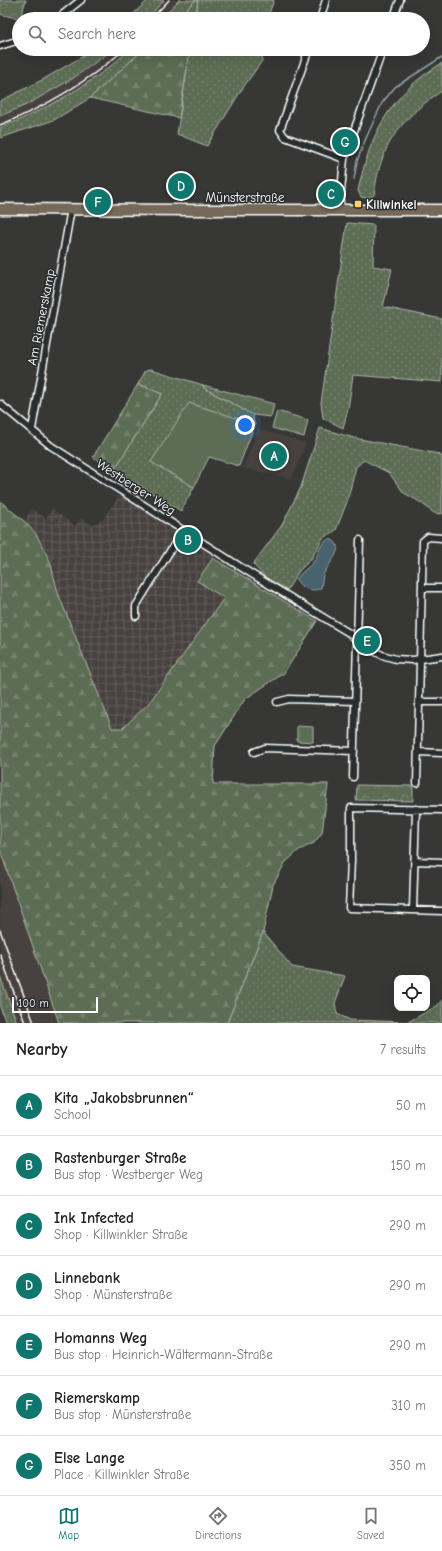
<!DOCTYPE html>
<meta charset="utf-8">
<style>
body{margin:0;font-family:"Comic Neue",sans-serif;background:#f6f6f6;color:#222}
.controls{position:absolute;right:12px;bottom:12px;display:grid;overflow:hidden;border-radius:8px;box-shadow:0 4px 16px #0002}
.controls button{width:36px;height:36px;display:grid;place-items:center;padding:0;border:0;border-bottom:1px solid #e0e0e0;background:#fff;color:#222;font:20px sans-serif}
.scale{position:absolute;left:12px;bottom:10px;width:86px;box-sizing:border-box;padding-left:4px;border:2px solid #fff;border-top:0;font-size:11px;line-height:14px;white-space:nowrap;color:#fff;-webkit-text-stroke:3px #2a2d2e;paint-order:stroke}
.you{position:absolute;left:245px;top:425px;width:14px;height:14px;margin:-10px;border:3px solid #fff;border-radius:50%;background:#1a73e8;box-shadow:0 0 0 6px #1a73e833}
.badge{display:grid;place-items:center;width:26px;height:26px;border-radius:50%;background:#0f766e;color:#fff;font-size:13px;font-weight:700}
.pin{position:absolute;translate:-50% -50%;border:2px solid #fff;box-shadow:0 1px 4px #0006}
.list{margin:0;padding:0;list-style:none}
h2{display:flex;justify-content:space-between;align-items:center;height:52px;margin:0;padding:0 16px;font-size:17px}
h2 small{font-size:13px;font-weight:400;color:#767676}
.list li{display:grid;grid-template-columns:26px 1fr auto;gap:12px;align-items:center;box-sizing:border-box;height:60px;padding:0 16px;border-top:1px solid #e0e0e0}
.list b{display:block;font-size:15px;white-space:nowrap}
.list p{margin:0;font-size:13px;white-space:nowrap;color:#767676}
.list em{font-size:13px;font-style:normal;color:#767676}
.icon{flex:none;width:22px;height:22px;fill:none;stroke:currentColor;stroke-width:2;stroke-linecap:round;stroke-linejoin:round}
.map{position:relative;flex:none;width:442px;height:1023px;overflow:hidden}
.search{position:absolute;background:#fff;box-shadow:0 4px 16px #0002;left:12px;right:12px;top:12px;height:44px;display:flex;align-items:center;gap:10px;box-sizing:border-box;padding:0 14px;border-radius:22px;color:#767676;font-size:15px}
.sheet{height:472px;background:#fff}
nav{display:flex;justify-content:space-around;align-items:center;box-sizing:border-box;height:56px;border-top:1px solid #e0e0e0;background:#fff;font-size:11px;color:#767676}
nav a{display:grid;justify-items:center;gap:2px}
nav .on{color:#0f766e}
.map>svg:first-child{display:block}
</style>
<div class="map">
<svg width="442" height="1023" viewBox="0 0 442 1023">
<defs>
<pattern id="industrial-grid" width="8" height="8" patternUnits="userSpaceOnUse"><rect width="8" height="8" fill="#47423f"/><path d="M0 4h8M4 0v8" fill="none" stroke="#635e5c"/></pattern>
<pattern id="grass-dots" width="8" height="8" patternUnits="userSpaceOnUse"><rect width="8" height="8" fill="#5d6d55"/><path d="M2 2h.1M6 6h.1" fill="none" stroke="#75836e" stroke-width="1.8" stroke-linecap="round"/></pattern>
<pattern id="forest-firs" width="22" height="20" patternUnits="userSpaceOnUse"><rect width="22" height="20" fill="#5d6d55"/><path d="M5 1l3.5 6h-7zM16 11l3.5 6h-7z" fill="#75836e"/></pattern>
<pattern id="park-crowns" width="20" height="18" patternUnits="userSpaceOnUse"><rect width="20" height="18" fill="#5d6d55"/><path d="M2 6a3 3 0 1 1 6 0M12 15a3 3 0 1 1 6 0" fill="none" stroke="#75836e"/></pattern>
</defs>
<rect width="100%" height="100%" fill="#373736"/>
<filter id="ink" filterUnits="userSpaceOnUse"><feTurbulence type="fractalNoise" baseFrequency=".025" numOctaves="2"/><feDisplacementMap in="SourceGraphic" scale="8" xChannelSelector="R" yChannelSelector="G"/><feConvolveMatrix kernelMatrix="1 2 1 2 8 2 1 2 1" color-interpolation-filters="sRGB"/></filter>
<g filter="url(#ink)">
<path fill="#47423f" d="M164,0H179L161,19H147Z
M114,49H130L90,81L53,104L0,128V116L26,104L72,79Z
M258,429L306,443L292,479L243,468Z
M0,850L59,1023H17L0,976Z"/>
<path fill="url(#industrial-grid)" d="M125,487L219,548L197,581L224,598L149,703L123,728H112L58,593L50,561L36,534L24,521L32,509L46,518L52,509L75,526L81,518L92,525L103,519Z"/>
<path fill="url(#grass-dots)" stroke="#aeb6aa" d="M148,0H164L147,19H128Z
M179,0H196L176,19H161Z
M198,0H274L267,19H195Z
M95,49H114L72,79L26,105L0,116V101L44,79Z
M130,49H144L90,98L54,120L0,138V128C47,109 93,84 130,49Z
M190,49H263L262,61L242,89L207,146L177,134Z
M442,63V91C419,105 395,128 385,152C379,166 376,180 374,195L369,198L361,197L358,191C370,134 390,94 442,63Z
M347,223L374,225L373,266L392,269L383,307L442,319V382L353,375L348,409L343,428L323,418L321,403Z
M151,369L203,385L204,388L253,415L254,424L203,408L166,471L194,487L181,511L114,470L162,394L138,384L146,370Z
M320,428L354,438L439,454L442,457V514L434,513L420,502L404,493L389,473L364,460L356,467L347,502L336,530L323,538L311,559L299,571L287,590L265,577L253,564L282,525L301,487Z
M263,932L292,967L345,976L335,1003L337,1014L350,1020L408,1022L437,1006L442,1000V1022L440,1023H227Z
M0,976L17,1023H6L0,1007Z"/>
<path fill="url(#forest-firs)" stroke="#aeb6aa" d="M196,0H198L195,19H176Z
M144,49H190L179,118L90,98Z
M138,384L162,394L114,470L93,457Z
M0,501L24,521L36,534L50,561L58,593L112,728H123L149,703L224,598L197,581L213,558L317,621L284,673L245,699L215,746L213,784H328L322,833L314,843L299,850L285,863L273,885L263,932L227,1023H59L0,850Z"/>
<path fill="url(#park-crowns)" stroke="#aeb6aa" d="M0,0H26L20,19L0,14Z
M203,385L274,404L271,417L253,415L204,388Z
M297,726L313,727V742L297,741Z
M357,785L413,786V801L356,800Z"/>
<path fill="#5d6d55" stroke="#aeb6aa" d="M189,403L255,424L239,466L209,457L194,487L151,462Z
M277,411L308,420L304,437L272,428Z"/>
<path fill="#49636d" stroke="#92a1a7" d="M330,539C348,546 329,563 324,573C322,577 322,583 321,588C312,593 300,588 296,579C301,572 309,568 314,561C319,554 320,541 330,539Z"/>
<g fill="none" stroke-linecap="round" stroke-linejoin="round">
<path stroke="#92a1a7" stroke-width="1.5" d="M354,179L357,161L366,138L382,103L395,87L442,57"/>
<defs>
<path id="street" d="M57,19L81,0
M320,19L326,0
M393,19L400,0
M0,46L19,40
M309,49L280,130L285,137L344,159
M341,210L340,202L344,159L383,49
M0,404L51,446L250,573L349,633L364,646L382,655L396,659L413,660L442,656
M32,429L71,209
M423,588H442
M136,616V606L183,530
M277,702L289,699L355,701
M419,702H442
M254,752L265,748L354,751
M418,752L442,753
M353,777L360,540
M417,783L423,541L428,537L442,538
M442,810L351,808V860L349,908L442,911
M415,861L442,862
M413,909L416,809"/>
<path id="primary" d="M0,209L193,210H442"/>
</defs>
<use href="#street" stroke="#fff" stroke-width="9"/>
<use href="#primary" stroke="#fff" stroke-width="13"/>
<use href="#street" stroke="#2a2d2e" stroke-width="6"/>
<use href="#primary" stroke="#746a5a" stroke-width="10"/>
<path stroke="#fff" stroke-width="1.5" d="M151,19L169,0
M0,125C46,107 88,81 125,49
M0,930L34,1023
M0,954L25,1023"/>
</g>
</g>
<rect fill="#ffd166" stroke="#2a2d2e" stroke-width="1.5" x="354" y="200" width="8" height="8" rx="2"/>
<g text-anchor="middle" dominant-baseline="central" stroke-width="3" stroke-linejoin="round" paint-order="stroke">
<g font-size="13" fill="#fff" stroke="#2a2d2e">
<text x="245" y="197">Münsterstraße</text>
<text transform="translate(41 317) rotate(-79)">Am Riemerskamp</text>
<text transform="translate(136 487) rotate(33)">Westberger Weg</text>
</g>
<g font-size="13" font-weight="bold" fill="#fff" stroke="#2a2d2e" text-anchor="start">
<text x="366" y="204">Killwinkel</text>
</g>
</g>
</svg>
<div class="controls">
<button><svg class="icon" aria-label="locate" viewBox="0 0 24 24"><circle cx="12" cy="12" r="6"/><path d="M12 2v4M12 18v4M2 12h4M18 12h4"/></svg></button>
</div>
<div class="scale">100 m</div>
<div class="you"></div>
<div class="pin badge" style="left:274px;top:456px">A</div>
<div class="pin badge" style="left:188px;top:540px">B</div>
<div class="pin badge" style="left:331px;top:194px">C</div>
<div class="pin badge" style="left:181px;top:186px">D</div>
<div class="pin badge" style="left:367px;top:641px">E</div>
<div class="pin badge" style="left:98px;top:202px">F</div>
<div class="pin badge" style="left:345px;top:142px">G</div>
<div class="search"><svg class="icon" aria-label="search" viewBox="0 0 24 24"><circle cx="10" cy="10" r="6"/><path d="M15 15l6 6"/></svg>Search here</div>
</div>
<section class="sheet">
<h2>Nearby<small>7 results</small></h2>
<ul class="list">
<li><span class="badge">A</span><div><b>Kita „Jakobsbrunnen“</b><p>School</p></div><em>50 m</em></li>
<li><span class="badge">B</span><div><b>Rastenburger Straße</b><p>Bus stop · Westberger Weg</p></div><em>150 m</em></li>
<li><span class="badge">C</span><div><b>Ink Infected</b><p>Shop · Killwinkler Straße</p></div><em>290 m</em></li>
<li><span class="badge">D</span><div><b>Linnebank</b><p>Shop · Münsterstraße</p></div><em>290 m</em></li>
<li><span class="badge">E</span><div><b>Homanns Weg</b><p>Bus stop · Heinrich-Wältermann-Straße</p></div><em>290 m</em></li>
<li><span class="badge">F</span><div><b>Riemerskamp</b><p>Bus stop · Münsterstraße</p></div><em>310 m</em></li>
<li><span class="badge">G</span><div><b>Else Lange</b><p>Place · Killwinkler Straße</p></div><em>350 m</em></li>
</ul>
</section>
<nav>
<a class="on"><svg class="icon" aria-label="map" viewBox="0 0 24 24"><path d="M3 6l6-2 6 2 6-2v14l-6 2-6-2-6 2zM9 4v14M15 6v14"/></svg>Map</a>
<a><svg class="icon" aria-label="directions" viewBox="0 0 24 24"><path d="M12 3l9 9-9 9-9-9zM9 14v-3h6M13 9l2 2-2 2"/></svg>Directions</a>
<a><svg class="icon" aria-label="saved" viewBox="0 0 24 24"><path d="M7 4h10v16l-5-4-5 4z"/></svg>Saved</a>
</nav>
